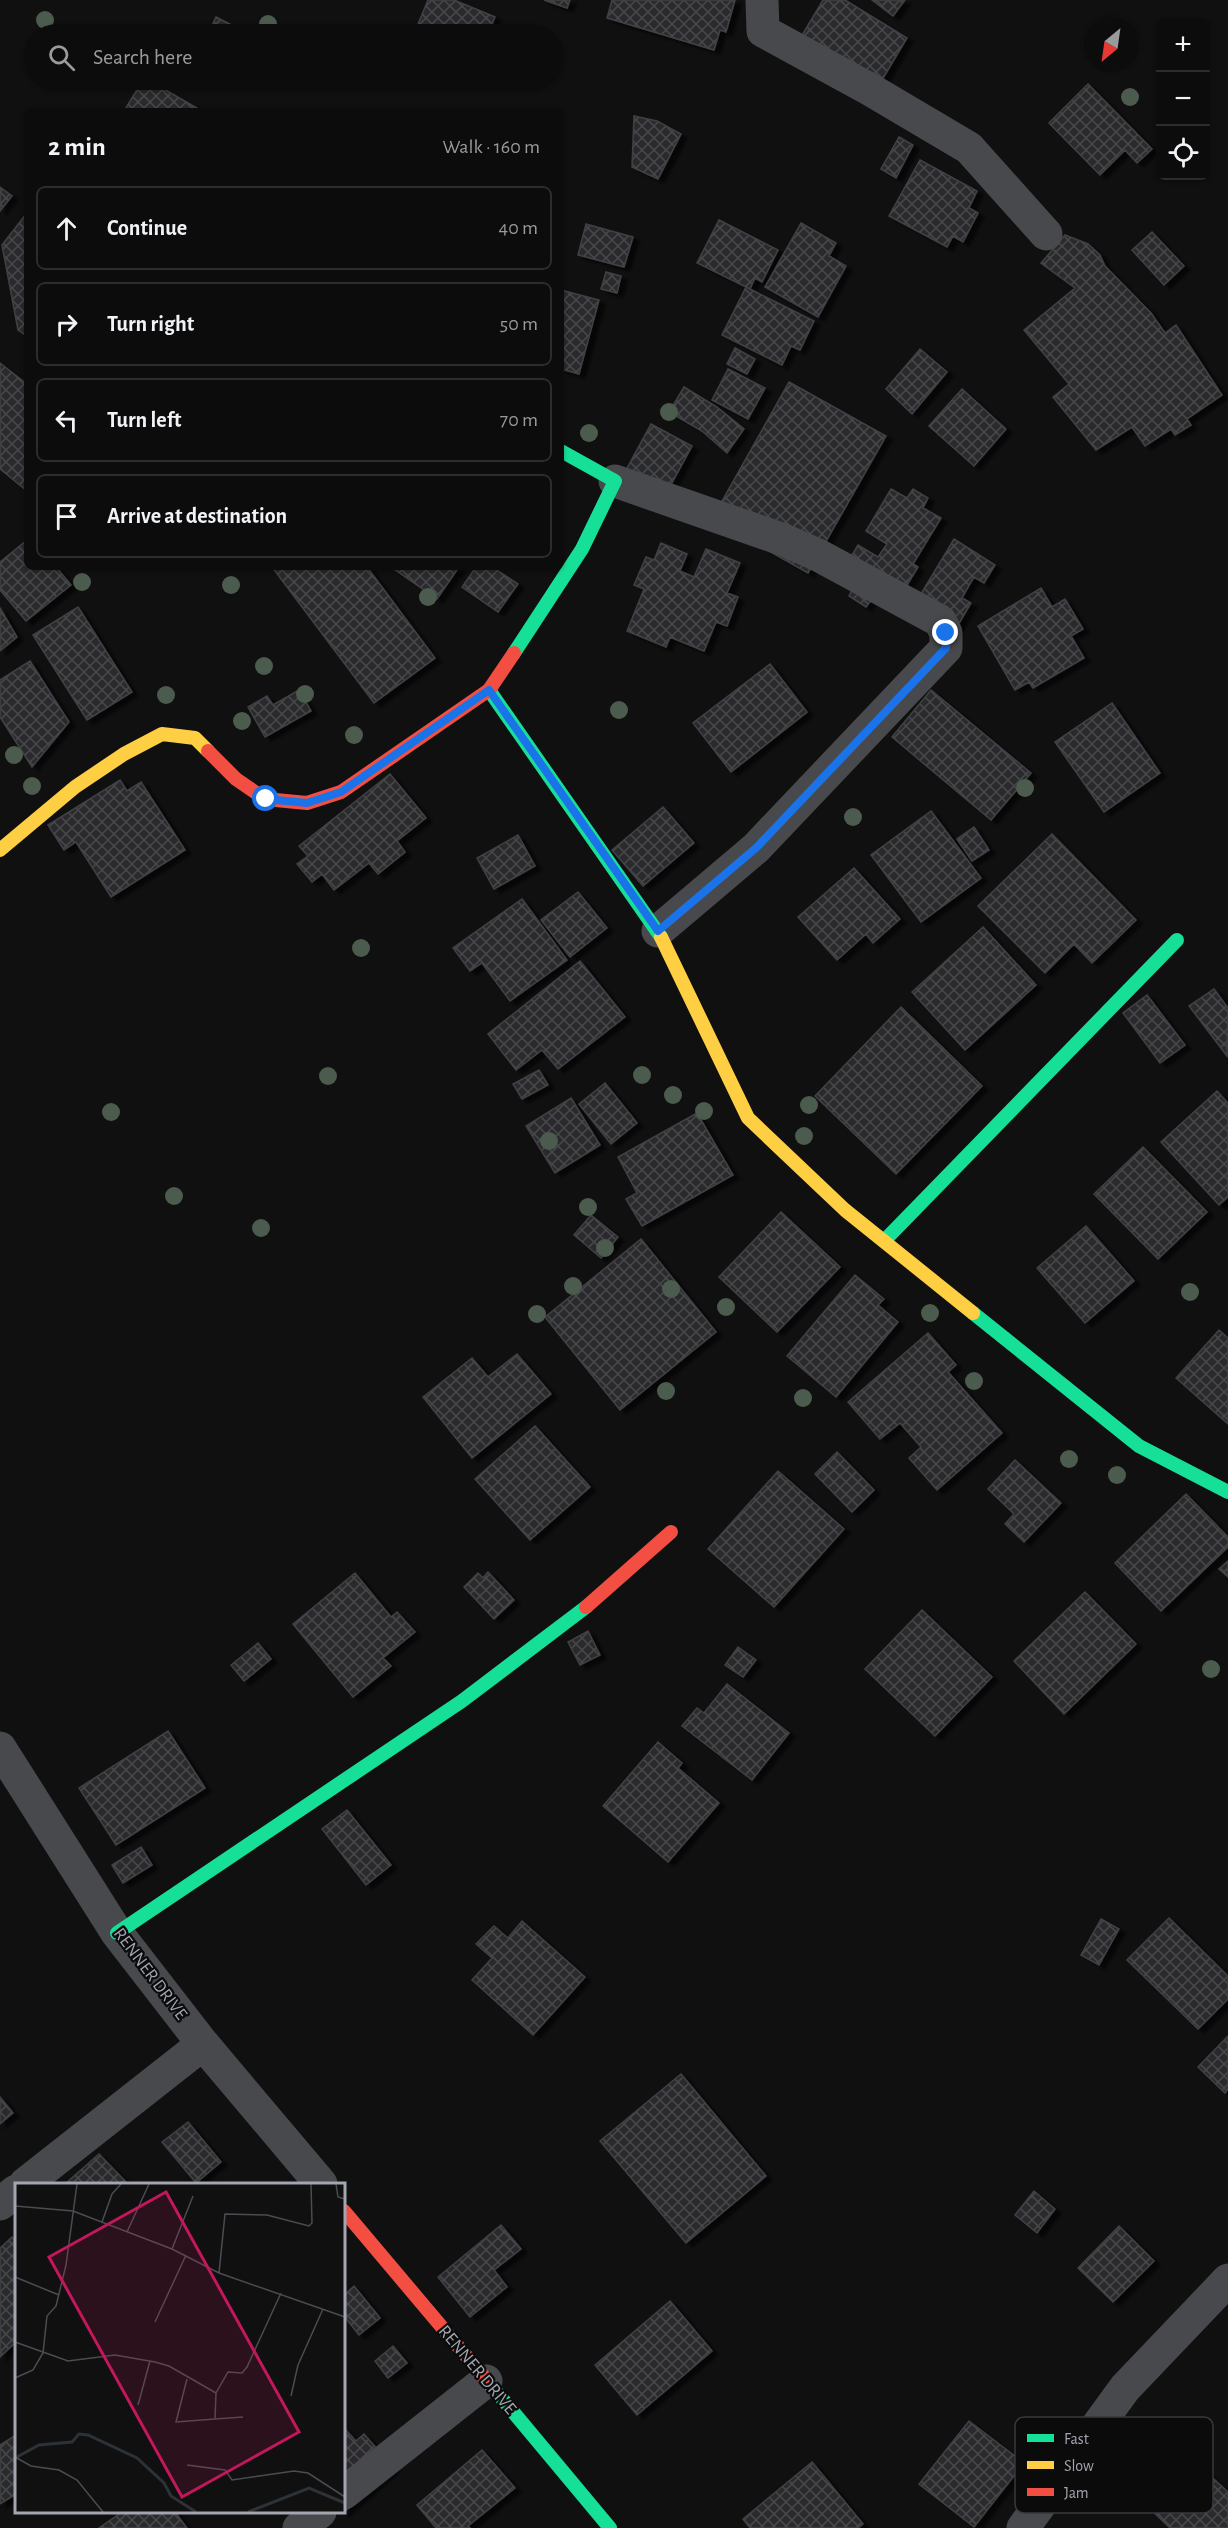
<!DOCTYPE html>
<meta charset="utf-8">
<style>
body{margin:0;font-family:"Alegreya Sans",sans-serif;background:#1a1a1b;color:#f1f3f6}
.controls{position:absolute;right:18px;top:18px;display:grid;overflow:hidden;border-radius:9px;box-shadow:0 2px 4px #0004}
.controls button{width:54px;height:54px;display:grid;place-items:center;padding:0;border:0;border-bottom:2px solid #2c2c2e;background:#0c0c0d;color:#f1f3f6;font:30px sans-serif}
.compass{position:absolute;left:1084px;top:18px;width:54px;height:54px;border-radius:50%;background:#0c0c0d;box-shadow:0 2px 4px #0004;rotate:209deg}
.stop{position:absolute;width:18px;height:18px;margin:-14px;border:4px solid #1a73e8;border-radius:50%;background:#fff}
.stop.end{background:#1a73e8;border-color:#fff;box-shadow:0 2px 6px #0008}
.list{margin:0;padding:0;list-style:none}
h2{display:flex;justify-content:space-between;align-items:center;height:78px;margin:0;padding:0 24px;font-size:26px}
h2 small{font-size:20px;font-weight:400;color:#9a9b9d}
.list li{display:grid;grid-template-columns:39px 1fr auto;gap:18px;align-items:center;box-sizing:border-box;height:84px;margin:0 12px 12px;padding:0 12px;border:2px solid #2c2c2e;border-radius:9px}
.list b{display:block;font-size:22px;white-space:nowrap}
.list em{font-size:20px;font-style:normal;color:#9a9b9d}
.icon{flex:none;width:33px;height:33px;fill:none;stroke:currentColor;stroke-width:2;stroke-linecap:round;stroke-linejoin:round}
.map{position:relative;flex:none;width:1228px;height:2528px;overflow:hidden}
.search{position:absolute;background:#0c0c0d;box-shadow:0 2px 4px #0004;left:24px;top:24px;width:540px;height:66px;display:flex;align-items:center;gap:15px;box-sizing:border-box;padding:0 21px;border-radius:33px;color:#9a9b9d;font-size:22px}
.panel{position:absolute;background:#0c0c0d;box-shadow:0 2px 4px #0004;left:24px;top:108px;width:540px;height:462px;border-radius:9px}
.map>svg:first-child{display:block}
</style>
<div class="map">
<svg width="1228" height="2528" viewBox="0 0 1228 2528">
<defs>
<pattern id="building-cross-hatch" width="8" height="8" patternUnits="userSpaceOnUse" patternTransform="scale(1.5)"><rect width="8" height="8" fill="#2c2c2e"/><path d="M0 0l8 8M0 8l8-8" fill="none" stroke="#47484a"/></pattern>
<filter id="shadow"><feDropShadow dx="6" dy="4" stdDeviation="1.5" flood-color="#0009"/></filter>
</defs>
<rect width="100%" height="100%" fill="#101011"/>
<path fill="url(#building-cross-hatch)" stroke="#404144" stroke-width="1.5" filter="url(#shadow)" d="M428,0H454L495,17L488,34H414Z
M544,0H570L567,8Z
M612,0H735L726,32L720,30L714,50L607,18Z
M823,0H845L907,38L879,85L801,37Z
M872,0H905L893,16Z
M216,17L249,34H208Z
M143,80H148L197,108L195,111H124Z
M1088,84L1152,149L1137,163L1125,150L1100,175L1049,123Z
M634,116L657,121L681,134L658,179L632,167Z
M899,137L913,145L896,178L881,169Z
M920,160L977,191L969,208L978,213L963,242L953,236L947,247L889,216Z
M0,187L12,196L0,211Z
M27,213V336L18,330L2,245Z
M719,220L778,250L762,282L755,278L750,289L697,263Z
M801,223L836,243L829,256L846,266L818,317L765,287Z
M586,224L633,237L624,267L578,255Z
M1152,232L1184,266L1164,285L1132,250Z
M1065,235L1088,244L1100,255L1105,266L1151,313L1165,333L1176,325L1222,395L1187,419L1191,425L1175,435L1171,429L1145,446L1132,427L1096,450L1053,397L1069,384L1024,330L1075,288L1041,263Z
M606,272L621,276L617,293L601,289Z
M746,287L814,321L800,350L791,346L782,365L722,335Z
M561,290L599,300L579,374L561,369Z
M735,348L755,359L747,374L727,364Z
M920,349L947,372L912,414L886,389Z
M0,363L27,384V491L0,469Z
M728,369L765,388L748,419L712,400Z
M789,382L886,436L808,573L712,519Z
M684,387L717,407L744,429L727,453L702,431L669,412Z
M962,389L1006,429L974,466L929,426Z
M651,424L692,446L667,492L626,470Z
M891,489L907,498L913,489L928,498L923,508L941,518L913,564L918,567L901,595L872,599L866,607L849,596L855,584L840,575L858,545L878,557L887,544L866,531Z
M954,539L995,565L984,583L974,577L962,598L971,603L951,637L910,612Z
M27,540V567H56L71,585L26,621L0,590V562Z
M661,543L687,554L680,571L694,577L706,549L740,563L727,593L738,597L727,626L716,622L704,651L670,637L666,647L627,631L644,589L634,585L646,557L654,560Z
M272,567H367L435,658L374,703Z
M391,567H459L437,599Z
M476,567H492L518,584L498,612L462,587Z
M1041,588L1052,607L1065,599L1083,629L1071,636L1084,658L1033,688L1029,682L1015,690L978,626Z
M78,607L132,692L87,720L33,635Z
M0,608L17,637L0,651Z
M30,661L69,722L32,767L0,717V680Z
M770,664L807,712L731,772L693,723Z
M299,690L311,711L265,737L248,707L267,696L273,705Z
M931,690L1031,773L991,820L892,737Z
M1112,703L1160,773L1104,812L1055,742Z
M390,774L426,818L397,841L405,852L378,874L369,863L334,890L322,874L312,882L297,864L308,856L299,846Z
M120,780L127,791L141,782L185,850L111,897L76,842L64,850L48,825Z
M663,807L694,843L643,886L612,850Z
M931,811L981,878L921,922L871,855Z
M974,827L989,850L972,861L957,839Z
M1052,834L1136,920L1092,963L1074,944L1045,973L978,906Z
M518,835L535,866L494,889L477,858Z
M854,868L900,919L873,943L866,934L837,960L798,917Z
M578,892L607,928L570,957L541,920Z
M522,899L567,960L510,1001L482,963L470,971L453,948Z
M983,927L1036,985L965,1050L912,992Z
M580,961L625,1017L558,1069L542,1050L516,1070L488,1034Z
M1214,989L1228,1008L1227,1056L1189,1006Z
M1147,995L1185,1045L1160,1063L1123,1013Z
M901,1007L982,1086L896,1174L815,1096Z
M539,1070L548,1085L522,1099L513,1084Z
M605,1083L637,1123L611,1144L579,1104Z
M1217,1091L1228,1103V1197L1219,1205L1161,1142Z
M571,1098L600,1145L555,1173L526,1126Z
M697,1113L733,1175L642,1226L626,1199L637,1193L618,1157Z
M1143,1147L1207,1212L1158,1259L1094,1194Z
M781,1212L840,1267L777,1332L719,1277Z
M591,1215L618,1237L601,1258L574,1235Z
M1086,1226L1134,1281L1085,1323L1037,1268Z
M641,1239L716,1332L620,1410L545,1317Z
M855,1275L884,1299L878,1305L898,1322L836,1397L787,1356Z
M1219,1330L1228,1338V1424L1176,1378Z
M928,1333L956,1365L948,1372L1002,1433L937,1490L909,1458L921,1447L900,1423L880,1439L848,1402Z
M517,1354L551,1394L472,1458L423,1397L472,1358L488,1377Z
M535,1426L590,1487L530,1540L475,1479Z
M837,1452L874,1490L852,1512L815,1474Z
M1015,1460L1061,1503L1024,1542L1005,1524L1014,1514L988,1489Z
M778,1471L844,1529L774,1607L708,1549Z
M1186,1494L1228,1537V1547L1161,1611L1115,1563Z
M1228,1561V1577L1219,1569Z
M488,1572L514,1600L494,1619L464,1587L478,1573L483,1578Z
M355,1573L391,1617L397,1612L415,1632L383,1658L391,1666L353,1697L293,1624Z
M1085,1592L1136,1644L1064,1714L1014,1661Z
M922,1610L992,1677L935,1736L865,1669Z
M588,1631L600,1655L580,1665L568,1642Z
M258,1643L271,1659L244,1681L231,1665Z
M738,1647L756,1660L743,1677L725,1665Z
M727,1684L789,1733L752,1780L682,1726L697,1708L704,1713Z
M168,1731L205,1788L116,1845L79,1788Z
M658,1742L682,1763L678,1768L719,1803L668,1862L603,1806Z
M347,1810L391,1865L366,1885L322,1829Z
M141,1847L152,1865L123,1883L112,1865Z
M1169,1918L1228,1976V1999L1198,2029L1127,1960Z
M1101,1919L1119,1929L1099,1965L1081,1955Z
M522,1921L585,1977L533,2035L472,1980L492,1958L476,1944L494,1926L508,1938Z
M1228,2036V2089L1225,2093L1198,2067Z
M681,2074L766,2176L686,2243L600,2141Z
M0,2097L13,2113L0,2124Z
M188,2122L221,2162L196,2183L162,2142Z
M99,2154L128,2184H65Z
M1034,2191L1055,2209L1037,2233L1015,2215Z
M501,2225L521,2249L494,2270L507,2287L470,2317L438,2277Z
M1119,2226L1154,2261L1113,2302L1078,2268Z
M12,2237L16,2242V2342L0,2357V2248Z
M354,2286L380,2318L359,2335L344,2316V2295Z
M670,2301L712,2351L637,2415L595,2365Z
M393,2346L407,2363L388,2378L375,2361Z
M969,2421L1024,2463L974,2527L919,2484Z
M344,2428L356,2441L364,2434L394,2468L343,2513Z
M16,2435V2494L0,2504V2445Z
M482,2450L515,2488L468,2526L470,2528H436L417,2505Z
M1191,2458L1228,2492V2528H1170L1147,2506Z
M812,2462L863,2524L858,2528H750L743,2519Z
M122,2512H175L187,2528H99Z"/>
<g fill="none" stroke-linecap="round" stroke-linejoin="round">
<path stroke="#48494c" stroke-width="33" d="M762,0L763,31L871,90L969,148L1046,234
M615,481L784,540L818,555L940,621L946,633V648L756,848L658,931
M0,1748L117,1933L203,2044L321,2184
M25,2184L203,2044
M0,2204L16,2191
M344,2493L486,2381
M299,2528L320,2512
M1023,2528L1125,2388L1228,2280"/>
<path stroke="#16e098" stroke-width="14" d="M514,653L582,549L615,481L561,451
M489,690L661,937
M884,1241L1177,940
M973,1313L1139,1446L1228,1492
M117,1933L462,1701L586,1607
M489,2383L610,2528"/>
<path stroke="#ffcf43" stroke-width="14" d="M0,850L75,787L124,754L162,734L195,738L208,751
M661,937L748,1118L845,1210L973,1313"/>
<path stroke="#f24e42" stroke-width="14" d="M208,751L236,779L265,799L307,803L341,792L489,690L514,653
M586,1607L671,1532
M344,2211L489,2383"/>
</g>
<g fill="#4b5b4e">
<circle cx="45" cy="20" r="9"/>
<circle cx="268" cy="24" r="9"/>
<circle cx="1130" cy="97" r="9"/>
<circle cx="669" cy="412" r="9"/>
<circle cx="589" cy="433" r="9"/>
<circle cx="82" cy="582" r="9"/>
<circle cx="231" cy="585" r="9"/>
<circle cx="428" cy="597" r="9"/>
<circle cx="264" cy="666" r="9"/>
<circle cx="305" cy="694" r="9"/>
<circle cx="166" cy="695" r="9"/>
<circle cx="619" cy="710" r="9"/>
<circle cx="242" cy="721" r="9"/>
<circle cx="354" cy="735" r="9"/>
<circle cx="14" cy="755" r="9"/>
<circle cx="32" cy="786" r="9"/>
<circle cx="1025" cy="788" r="9"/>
<circle cx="853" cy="817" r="9"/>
<circle cx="361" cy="948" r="9"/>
<circle cx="642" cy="1075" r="9"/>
<circle cx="328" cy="1076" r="9"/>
<circle cx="673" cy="1095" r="9"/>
<circle cx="809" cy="1105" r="9"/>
<circle cx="704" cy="1111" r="9"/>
<circle cx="111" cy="1112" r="9"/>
<circle cx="804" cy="1136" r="9"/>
<circle cx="549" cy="1141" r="9"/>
<circle cx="174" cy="1196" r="9"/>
<circle cx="588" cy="1207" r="9"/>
<circle cx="261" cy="1228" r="9"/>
<circle cx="605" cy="1248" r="9"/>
<circle cx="573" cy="1286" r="9"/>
<circle cx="671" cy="1289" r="9"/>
<circle cx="1190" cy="1292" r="9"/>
<circle cx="726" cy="1307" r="9"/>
<circle cx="930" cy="1313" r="9"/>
<circle cx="537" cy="1314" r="9"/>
<circle cx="974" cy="1381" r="9"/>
<circle cx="666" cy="1391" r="9"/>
<circle cx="803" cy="1398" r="9"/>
<circle cx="1069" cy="1459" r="9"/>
<circle cx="1117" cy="1475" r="9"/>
<circle cx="1211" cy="1669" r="9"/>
</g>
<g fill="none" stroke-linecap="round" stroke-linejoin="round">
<path stroke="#1a73e8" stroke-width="8" d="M266,799L307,803L341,792L489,690L658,931L756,848L946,648V633"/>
</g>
<g text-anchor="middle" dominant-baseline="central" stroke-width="4.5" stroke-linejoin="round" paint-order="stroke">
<g font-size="18" fill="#a3a6b0" stroke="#0b0b0c">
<text transform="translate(150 1974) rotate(53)">RENNER DRIVE</text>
<text transform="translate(477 2370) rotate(50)">RENNER DRIVE</text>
</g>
</g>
<g transform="translate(15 2183)">
<rect width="330" height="330" fill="#101011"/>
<path fill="none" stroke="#2c3238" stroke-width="3" d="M0,275L24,262L57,259L64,251L73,252L122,275L149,300L156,313L181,329M233,329L294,305L330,320"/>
<path fill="none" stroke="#4b4c51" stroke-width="1.5" d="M321,1L323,14L330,16M0,23L58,28L157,66L204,90L330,134M87,39L97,11L106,1M112,49L134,1M157,66L178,13M204,90L210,31L252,32L294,43L297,40L296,1M0,94L44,112M140,139L171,72M0,159L53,178L100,172L140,179L154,183L201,210M0,195L18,187L28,170L32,133L41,123L51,82L62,1M172,196L161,239L200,236M276,213L283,182L308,126M123,222L135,178M228,234L200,236L201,210L213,189L227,190L232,184L266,110M0,274L16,283L44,287L62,297L88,329M172,282L210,287L217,297L279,288L293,290L330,314"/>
<path fill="#c2185b" fill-opacity="0.15" stroke="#c2185b" stroke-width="3" d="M151,9L284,249L167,314L34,74Z"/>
<rect width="330" height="330" fill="none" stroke="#a3a6b0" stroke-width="3"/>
</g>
<rect x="1015" y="2417" width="198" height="96" rx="9" fill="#0b0b0c" stroke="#393a3d" stroke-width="1.5"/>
<rect x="1027" y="2434" width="27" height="8" fill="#16e098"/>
<rect x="1027" y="2461" width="27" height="8" fill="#ffcf43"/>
<rect x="1027" y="2488" width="27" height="8" fill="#f24e42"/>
<g font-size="16" fill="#a3a6b0">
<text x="1064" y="2444">Fast</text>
<text x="1064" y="2471">Slow</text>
<text x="1064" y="2498">Jam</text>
</g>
</svg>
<div class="controls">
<button>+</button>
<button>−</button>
<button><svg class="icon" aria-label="locate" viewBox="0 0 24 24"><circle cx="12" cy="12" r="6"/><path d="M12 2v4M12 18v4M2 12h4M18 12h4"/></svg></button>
</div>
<svg class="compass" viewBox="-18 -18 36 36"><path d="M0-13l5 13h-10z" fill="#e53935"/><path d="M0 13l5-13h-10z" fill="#9a9b9d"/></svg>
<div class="stop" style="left:266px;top:799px"></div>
<div class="stop end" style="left:946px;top:633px"></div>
<div class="search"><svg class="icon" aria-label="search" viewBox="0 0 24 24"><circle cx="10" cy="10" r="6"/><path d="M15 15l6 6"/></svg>Search here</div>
<section class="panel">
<h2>2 min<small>Walk · 160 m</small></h2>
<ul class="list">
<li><svg class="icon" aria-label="ahead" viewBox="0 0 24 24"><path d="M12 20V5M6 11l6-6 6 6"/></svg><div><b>Continue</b></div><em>40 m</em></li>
<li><svg class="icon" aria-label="right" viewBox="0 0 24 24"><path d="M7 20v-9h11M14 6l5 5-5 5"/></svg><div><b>Turn right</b></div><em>50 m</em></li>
<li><svg class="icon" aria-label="left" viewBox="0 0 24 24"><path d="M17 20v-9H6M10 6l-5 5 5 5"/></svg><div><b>Turn left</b></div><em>70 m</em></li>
<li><svg class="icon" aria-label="arrive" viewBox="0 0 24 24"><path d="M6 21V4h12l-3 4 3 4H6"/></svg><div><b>Arrive at destination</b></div></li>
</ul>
</section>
</div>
